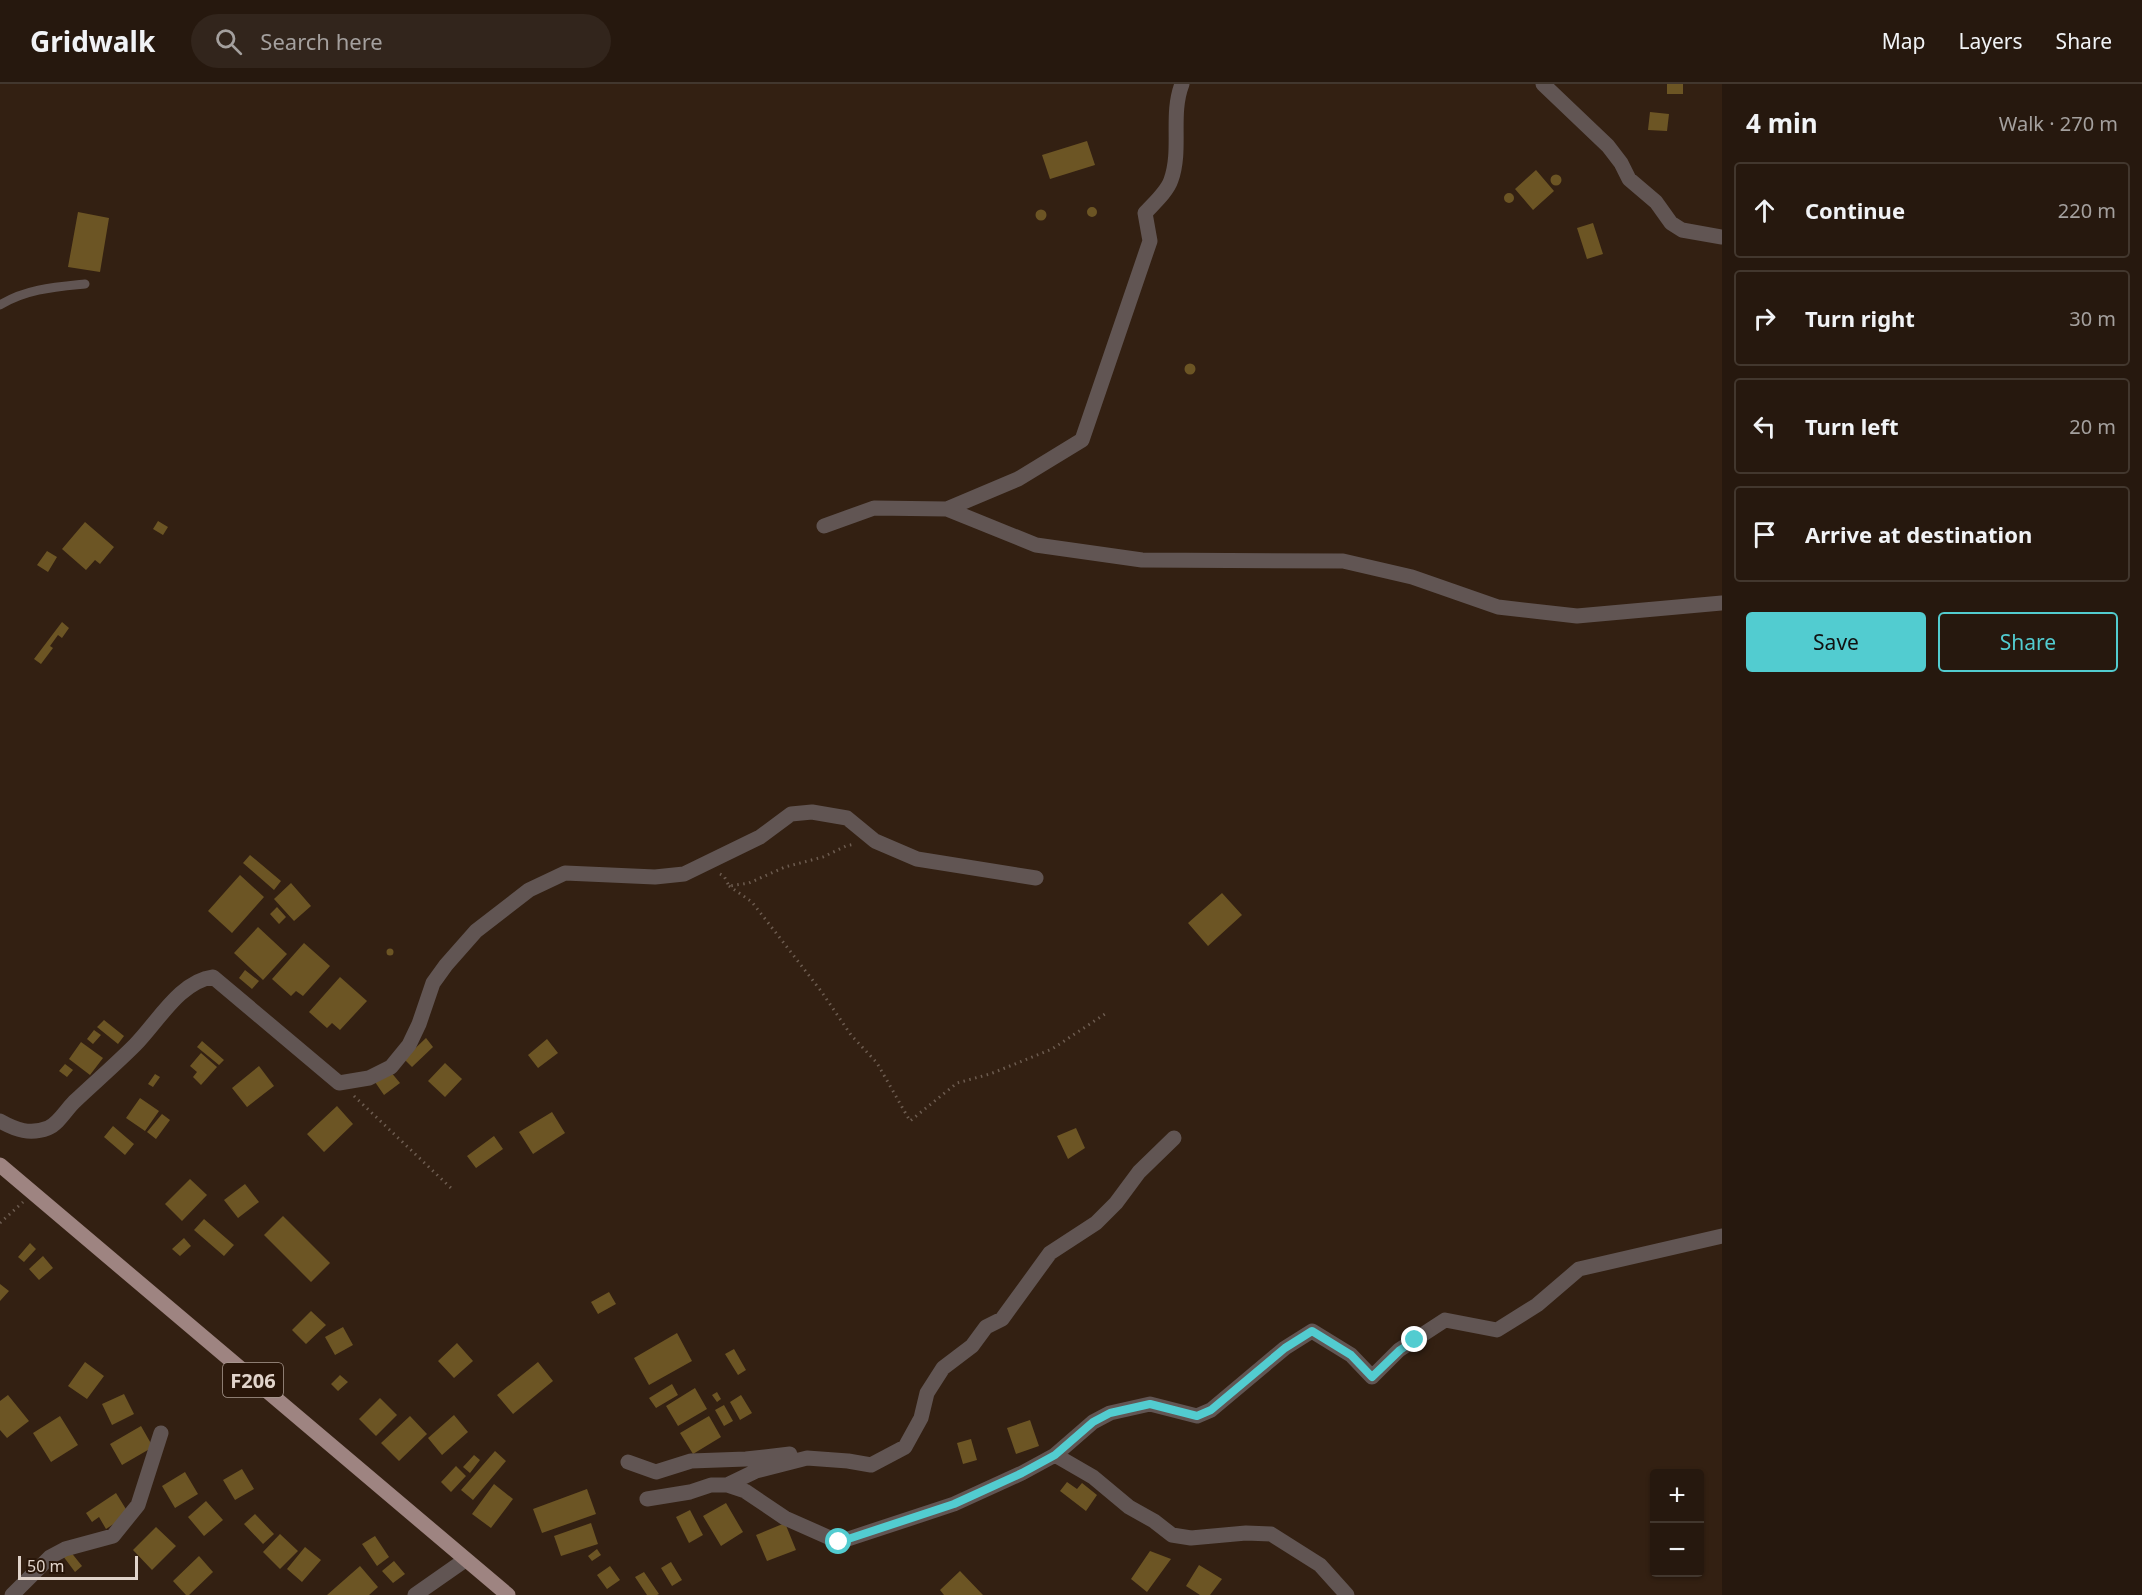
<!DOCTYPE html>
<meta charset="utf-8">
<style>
body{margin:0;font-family:"Noto Sans",sans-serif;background:#32251c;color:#f1f3f6}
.controls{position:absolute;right:18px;bottom:18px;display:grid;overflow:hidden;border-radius:6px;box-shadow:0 2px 4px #0004}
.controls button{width:54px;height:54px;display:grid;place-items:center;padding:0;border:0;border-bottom:2px solid #42372e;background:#26180e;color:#f1f3f6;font:30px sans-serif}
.scale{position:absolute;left:18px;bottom:15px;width:120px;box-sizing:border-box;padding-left:6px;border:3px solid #e1d4cb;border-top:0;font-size:16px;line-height:21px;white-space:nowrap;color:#e1d4cb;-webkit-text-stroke:4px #291609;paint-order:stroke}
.stop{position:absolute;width:18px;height:18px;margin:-14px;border:4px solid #52ccd0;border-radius:50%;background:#fff}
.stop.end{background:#52ccd0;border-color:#fff;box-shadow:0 2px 6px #0008}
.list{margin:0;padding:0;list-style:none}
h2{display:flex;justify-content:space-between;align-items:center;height:78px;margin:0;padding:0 24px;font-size:26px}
h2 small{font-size:20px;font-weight:400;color:#a4a09e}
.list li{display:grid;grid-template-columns:39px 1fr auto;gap:18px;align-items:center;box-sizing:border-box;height:96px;margin:0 12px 12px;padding:0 12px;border:2px solid #42372e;border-radius:6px}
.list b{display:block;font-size:22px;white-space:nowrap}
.list em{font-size:20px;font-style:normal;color:#a4a09e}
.actions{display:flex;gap:12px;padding:18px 24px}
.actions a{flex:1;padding:14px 0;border:2px solid #52ccd0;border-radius:6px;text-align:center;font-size:21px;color:#52ccd0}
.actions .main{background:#52ccd0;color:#111}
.icon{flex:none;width:33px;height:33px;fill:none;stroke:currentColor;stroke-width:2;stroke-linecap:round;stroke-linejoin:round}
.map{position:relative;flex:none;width:1722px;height:1511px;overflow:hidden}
header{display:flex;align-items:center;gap:36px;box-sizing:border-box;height:84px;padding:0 30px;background:#26180e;border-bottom:2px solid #42372e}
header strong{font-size:28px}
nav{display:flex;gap:33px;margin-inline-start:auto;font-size:21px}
.search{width:420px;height:54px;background:#32251c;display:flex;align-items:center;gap:15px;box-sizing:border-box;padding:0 21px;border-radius:33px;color:#a4a09e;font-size:22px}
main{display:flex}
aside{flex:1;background:#26180e}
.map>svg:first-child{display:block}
</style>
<header>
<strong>Gridwalk</strong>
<div class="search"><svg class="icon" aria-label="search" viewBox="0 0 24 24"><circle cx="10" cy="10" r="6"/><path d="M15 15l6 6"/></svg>Search here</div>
<nav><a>Map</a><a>Layers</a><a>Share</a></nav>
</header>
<main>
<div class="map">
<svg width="1722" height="1511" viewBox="0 0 1722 1511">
<rect width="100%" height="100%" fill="#332012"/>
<path fill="#6c5524" d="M1667,0H1683V10H1667Z
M1650,28L1669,30L1667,47L1648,46Z
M1087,57L1095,81L1050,95L1042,71Z
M1536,86L1554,107L1533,126L1515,105Z
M1550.5 96a5.5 5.5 0 1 1 11 0a5.5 5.5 0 1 1-11 0Z
M1504 114a5 5 0 1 1 10 0a5 5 0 1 1-10 0Z
M1087 128a5 5 0 1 1 10 0a5 5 0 1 1-10 0Z
M1035.5 131a5.5 5.5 0 1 1 11 0a5.5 5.5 0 1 1-11 0Z
M78,128L109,134L100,188L68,183Z
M1593,139L1603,170L1587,175L1577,144Z
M1184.5 285a5.5 5.5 0 1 1 11 0a5.5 5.5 0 1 1-11 0Z
M158,437L168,443L163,451L153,445Z
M85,438L114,463L100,480L95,476L86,486L62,465Z
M47,467L57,473L48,488L37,481Z
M62,538L69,544L62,554L58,551L50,562L53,564L41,580L34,575Z
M250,771L281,797L274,806L243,779Z
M240,791L264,813L232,849L208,827Z
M291,799L311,822L294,837L274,815Z
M1222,809L1242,831L1208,862L1188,839Z
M277,823L286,833L279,840L270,830Z
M258,843L287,870L263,896L234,869Z
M304,859L330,882L303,912L296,907L291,912L272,895Z
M386.5 868a3.5 3.5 0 1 1 7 0a3.5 3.5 0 1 1-7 0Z
M245,886L259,897L252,905L239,894Z
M340,893L367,917L340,946L332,939L327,944L309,928Z
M104,936L124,952L118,960L97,943Z
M94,946L101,951L93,960L87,955Z
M426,954L433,963L412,983L404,975Z
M547,955L558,969L538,984L528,971Z
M202,957L224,976L219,981L197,963Z
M81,958L103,974L90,991L69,975Z
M201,969L217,983L201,1001L193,993L197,988L190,982Z
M445,979L462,995L445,1013L428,997Z
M65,980L73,986L67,993L59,987Z
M259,982L274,1002L247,1023L232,1004Z
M390,987L400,999L384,1011L375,998Z
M155,990L160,993L153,1003L148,1000Z
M140,1014L159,1027L145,1047L126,1034Z
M337,1022L353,1040L324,1068L307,1050Z
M552,1028L565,1049L533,1070L519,1048Z
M162,1030L170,1036L156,1055L147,1048Z
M113,1042L134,1060L125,1071L104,1053Z
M1076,1044L1085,1064L1068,1075L1057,1052Z
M494,1052L503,1065L476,1084L467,1072Z
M190,1095L207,1111L182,1137L165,1120Z
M245,1100L259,1118L238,1134L224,1116Z
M283,1132L330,1179L311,1198L264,1151Z
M204,1135L234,1161L224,1172L194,1146Z
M184,1154L191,1162L180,1172L172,1165Z
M30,1159L36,1165L24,1178L18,1173Z
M43,1172L53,1184L39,1196L29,1185Z
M0,1200L9,1207L0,1217Z
M609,1208L616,1220L598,1230L591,1218Z
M311,1227L326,1241L306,1260L292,1246Z
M343,1243L353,1261L335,1271L325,1253Z
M677,1249L692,1277L649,1301L634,1274Z
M457,1259L473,1277L454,1294L438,1277Z
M734,1265L746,1286L738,1291L725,1270Z
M85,1278L104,1292L87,1315L68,1302Z
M538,1278L553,1297L513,1330L497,1311Z
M340,1291L348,1298L338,1307L331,1300Z
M672,1300L678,1311L656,1324L649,1314Z
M695,1304L707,1325L678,1342L666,1322Z
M717,1308L721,1315L717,1318L712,1311Z
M124,1310L134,1330L112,1341L102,1320Z
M8,1311L29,1337L7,1354L0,1346V1317Z
M741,1311L752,1329L740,1336L730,1318Z
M380,1314L397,1331L376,1352L359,1335Z
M724,1321L733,1337L724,1342L715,1326Z
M454,1331L468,1348L442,1371L428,1354Z
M60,1332L78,1361L51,1378L33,1349Z
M410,1332L427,1350L399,1377L381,1359Z
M709,1332L721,1353L693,1370L680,1349Z
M1030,1336L1039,1362L1016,1370L1007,1344Z
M141,1342L153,1363L122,1381L110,1360Z
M971,1355L977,1376L963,1380L957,1359Z
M495,1367L506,1377L473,1416L461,1406Z
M474,1371L480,1376L470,1389L463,1383Z
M456,1382L466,1392L451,1408L441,1398Z
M242,1385L254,1405L235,1416L223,1396Z
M185,1388L198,1410L175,1424L162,1402Z
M1067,1398L1077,1405L1082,1399L1097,1411L1086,1427L1060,1407Z
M494,1400L513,1415L491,1444L472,1430Z
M587,1405L596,1430L542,1449L533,1425Z
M116,1409L129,1430L106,1445L99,1433L92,1438L86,1429Z
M206,1417L223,1436L204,1452L188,1433Z
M726,1419L743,1448L721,1462L703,1432Z
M690,1426L703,1451L689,1459L676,1433Z
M255,1430L274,1450L263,1460L244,1440Z
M591,1439L598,1460L561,1472L554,1452Z
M785,1439L796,1466L767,1477L756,1451Z
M156,1443L176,1462L152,1486L133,1466Z
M280,1450L298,1467L280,1485L263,1468Z
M375,1452L389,1473L377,1482L362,1460Z
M305,1463L321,1476L302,1498L287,1485Z
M597,1465L601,1471L592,1477L588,1472Z
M70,1467L82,1482L75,1488L63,1472Z
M1150,1467L1171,1475L1147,1508L1131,1495Z
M199,1472L213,1488L189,1511H186L173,1497Z
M394,1477L405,1490L393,1499L382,1487Z
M671,1478L682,1496L672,1502L661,1484Z
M1199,1481L1222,1495L1210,1511H1200L1186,1502Z
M360,1482L378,1503L369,1511H327Z
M610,1482L620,1496L607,1505L597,1491Z
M960,1487L983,1511H944L940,1506Z
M644,1488L659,1510L657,1511H647L635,1493Z"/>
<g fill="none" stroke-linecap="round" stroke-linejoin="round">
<path stroke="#6d5c50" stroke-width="3" stroke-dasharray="1.5 4.5" stroke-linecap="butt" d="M720,790L724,792L729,802L749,799L785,783L823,773L846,762L855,760
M729,802L752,818L821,907L851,951L877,979L910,1037L957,999L990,990L1052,965L1108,928
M354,1012L452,1105
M0,1139L23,1118"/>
<path stroke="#615553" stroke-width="9" d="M0,221C26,205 55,203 85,200"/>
<path stroke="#615553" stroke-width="15" d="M1543,0L1608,62L1621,79L1629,95L1656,118L1671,139L1682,146L1722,153
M947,425L1018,395L1082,356L1150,157L1145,129C1153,120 1167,108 1171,96C1182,65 1170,31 1182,0
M824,442L874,424L947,425L1036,461L1142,476L1343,477L1412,493L1498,523L1577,532L1722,519
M0,1037C16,1046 30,1051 48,1044C58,1040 66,1026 74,1018C94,999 115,981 135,961C157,939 180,897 213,893L339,999L369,994L391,983L409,961L419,940L433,899L446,881L476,847L529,806L565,789L655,793L684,790L760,753L791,730L812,728L847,734L875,757L917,775L1036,794
M1055,1371L1093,1393L1129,1423L1154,1437L1172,1451L1191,1454L1246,1449L1271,1450L1320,1481L1347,1511
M628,1378L656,1388L691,1377L746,1375L790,1370
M727,1401L745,1407L785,1434L839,1458L954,1420L1022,1389L1055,1371L1093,1338L1110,1329L1150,1320L1197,1332L1211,1326L1285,1264L1312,1247L1351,1271L1372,1293L1399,1266L1445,1236L1497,1246L1537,1221L1579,1185L1722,1152
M647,1415L690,1408L711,1401H727L756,1387L807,1374L848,1377L871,1381L905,1363L921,1334L927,1309L943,1284L972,1262L986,1243L1002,1235L1050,1169L1096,1139L1116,1119L1139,1088L1174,1054
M12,1511L50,1473L65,1465L113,1452L138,1421L161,1349
M415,1511L465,1476"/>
<path stroke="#9e8481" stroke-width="15" d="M0,1081L508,1511"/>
</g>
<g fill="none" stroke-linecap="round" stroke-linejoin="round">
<path stroke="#52ccd0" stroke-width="8" d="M839,1458L954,1420L1022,1389L1055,1371L1093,1338L1110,1329L1150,1320L1197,1332L1211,1326L1285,1264L1312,1247L1351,1271L1372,1293L1400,1266L1415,1256"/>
</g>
<g text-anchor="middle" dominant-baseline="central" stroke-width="5" stroke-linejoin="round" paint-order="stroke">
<rect fill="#291609" stroke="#aa9b91" stroke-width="1.5" x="223" y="1279" width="60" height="34" rx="4.5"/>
<g font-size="20" font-weight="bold" fill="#e1d4cb">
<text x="253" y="1296">F206</text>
</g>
</g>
</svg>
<div class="controls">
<button>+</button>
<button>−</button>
</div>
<div class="scale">50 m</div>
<div class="stop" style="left:839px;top:1458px"></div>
<div class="stop end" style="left:1415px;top:1256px"></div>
</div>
<aside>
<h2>4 min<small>Walk · 270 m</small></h2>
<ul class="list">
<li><svg class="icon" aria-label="ahead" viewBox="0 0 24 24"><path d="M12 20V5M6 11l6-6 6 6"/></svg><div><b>Continue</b></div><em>220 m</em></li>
<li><svg class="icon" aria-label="right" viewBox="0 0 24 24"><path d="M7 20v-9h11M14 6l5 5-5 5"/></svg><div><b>Turn right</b></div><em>30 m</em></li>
<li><svg class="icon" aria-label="left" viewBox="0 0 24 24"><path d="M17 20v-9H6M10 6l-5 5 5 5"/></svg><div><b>Turn left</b></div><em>20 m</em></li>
<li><svg class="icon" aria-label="arrive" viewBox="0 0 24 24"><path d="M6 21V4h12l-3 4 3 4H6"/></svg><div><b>Arrive at destination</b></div></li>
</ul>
<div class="actions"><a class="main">Save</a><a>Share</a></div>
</aside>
</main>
